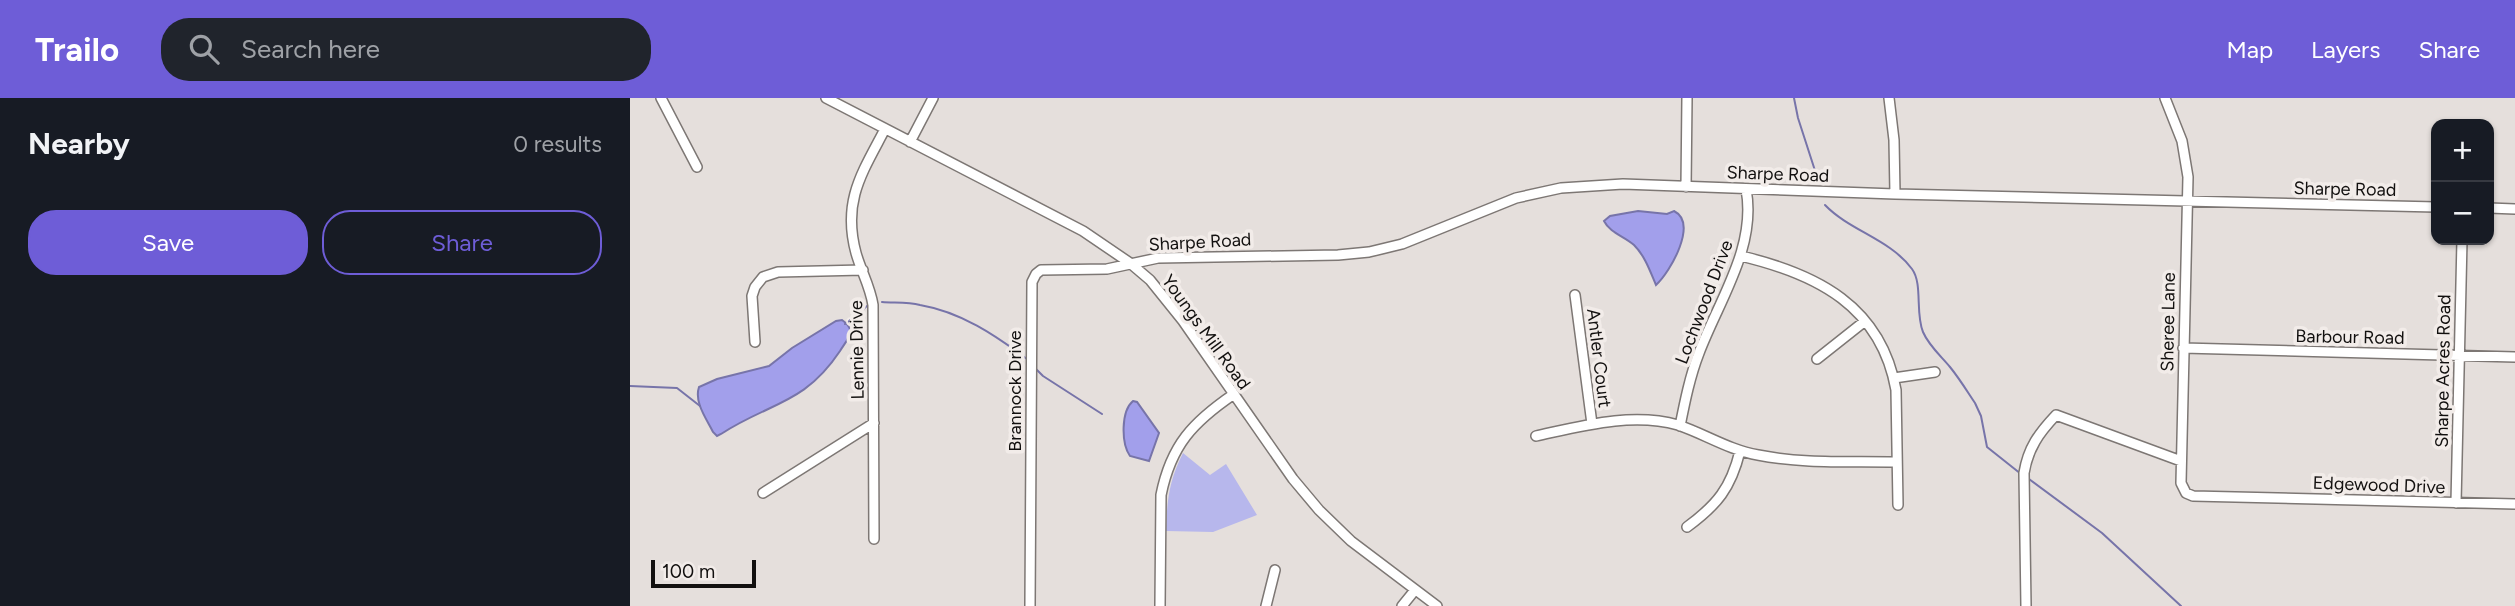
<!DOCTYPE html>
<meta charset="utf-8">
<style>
body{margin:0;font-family:Figtree,sans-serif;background:#20242c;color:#f1f3f6}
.controls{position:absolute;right:21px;top:21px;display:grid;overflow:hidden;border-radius:14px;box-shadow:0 2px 5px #0004}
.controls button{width:63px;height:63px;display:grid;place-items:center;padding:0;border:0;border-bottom:2px solid #363941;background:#171b24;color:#f1f3f6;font:35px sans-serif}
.scale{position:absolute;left:21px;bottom:18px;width:105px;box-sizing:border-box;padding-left:7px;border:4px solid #12100f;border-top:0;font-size:19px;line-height:24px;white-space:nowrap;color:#12100f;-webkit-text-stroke:5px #f2ece9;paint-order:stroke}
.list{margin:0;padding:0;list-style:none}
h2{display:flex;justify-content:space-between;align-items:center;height:91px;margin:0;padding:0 28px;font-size:30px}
h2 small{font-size:23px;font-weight:400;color:#9ea1a6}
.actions{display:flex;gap:14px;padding:21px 28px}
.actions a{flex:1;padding:16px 0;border:2px solid #6e5dd7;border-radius:28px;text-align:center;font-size:24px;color:#6e5dd7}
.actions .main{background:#6e5dd7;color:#fff}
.icon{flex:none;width:38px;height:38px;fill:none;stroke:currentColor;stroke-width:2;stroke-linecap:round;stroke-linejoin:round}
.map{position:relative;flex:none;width:1885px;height:508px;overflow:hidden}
header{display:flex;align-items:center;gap:42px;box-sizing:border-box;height:98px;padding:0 35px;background:#6e5dd7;color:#fff}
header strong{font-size:33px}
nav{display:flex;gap:38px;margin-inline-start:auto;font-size:24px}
.search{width:490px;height:63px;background:#20242c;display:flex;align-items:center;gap:18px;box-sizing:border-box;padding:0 24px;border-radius:28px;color:#9ea1a6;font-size:26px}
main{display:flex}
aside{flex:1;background:#171b24}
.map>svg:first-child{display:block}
</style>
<header>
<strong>Trailo</strong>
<div class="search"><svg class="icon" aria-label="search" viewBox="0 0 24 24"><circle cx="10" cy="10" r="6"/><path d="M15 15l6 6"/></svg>Search here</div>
<nav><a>Map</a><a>Layers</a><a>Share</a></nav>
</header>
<main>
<aside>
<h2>Nearby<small>0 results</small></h2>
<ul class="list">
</ul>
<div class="actions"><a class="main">Save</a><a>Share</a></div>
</aside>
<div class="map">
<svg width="1885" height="508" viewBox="0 0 1885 508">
<rect width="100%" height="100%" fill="#e5dfdc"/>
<path fill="#b7b7ec" d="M553,355L580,377L596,366L627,417L583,434L536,433C537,402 539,383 553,355Z"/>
<path fill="#a29feb" stroke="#7774a9" stroke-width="2" d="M1008,113L1037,116L1044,113C1068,125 1041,173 1026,187C1020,173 1015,158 1004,147C994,138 980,135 974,123L980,118Z
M212,222C228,233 217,241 210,253C174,307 140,304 91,336L87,338L83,334C76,320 64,304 69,289L87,281L139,268L162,250L206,223Z
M503,303L507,304L529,335L519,363L500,358C491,345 491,313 503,303Z"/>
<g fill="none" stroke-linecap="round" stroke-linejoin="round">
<path stroke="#7774a9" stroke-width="2" d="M1164,0L1168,20L1189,85
M1195,107C1220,133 1260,141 1282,171C1293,186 1285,215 1293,234C1299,248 1311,258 1320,269C1329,280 1337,293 1345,305L1351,318L1357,349L1391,376
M252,204C264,205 278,204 290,207C331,214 365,237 397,261
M215,226L237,208
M406,271L413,278L472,316
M0,288L47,290L70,308
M1399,381L1472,435L1551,508"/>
<defs>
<path id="minor" d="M31,0L67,69
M196,0L453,133L500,165L520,182L553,223L663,381L689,412L721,443L807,508
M1259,0L1264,42L1265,96
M1535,0L1552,43L1558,79L1551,385L1556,395L1563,398L1885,406
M280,44L303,0
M1056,89L1057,0
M1859,110L1885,111
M1111,158C1187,176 1251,208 1266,292L1268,407
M945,197L962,326
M125,244L122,198L125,189L133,179L148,174L233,172
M1553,250L1885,259
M1187,261L1235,223
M1264,280L1305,274
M1050,328C1055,303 1060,278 1069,255C1089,202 1127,149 1116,91
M906,338C952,328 1002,314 1048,327C1075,336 1099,352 1128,357C1174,366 1219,363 1266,364
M133,395L244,325
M1826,405L1832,142
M1057,429C1087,407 1101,390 1110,353
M244,441L243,207C240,188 231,173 226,155C212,103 232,75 255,31
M400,508L402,184L406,176L411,172L477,171L528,160L708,157L739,154L772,146L886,100L931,90L993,86L1265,96L1806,109
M530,508L531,397C541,347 563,324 604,296
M636,508L645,472
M772,508L785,492
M1396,508L1394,375C1398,350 1409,335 1426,317L1551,363"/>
</defs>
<use href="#minor" stroke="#7d7774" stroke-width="12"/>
<use href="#minor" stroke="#fff" stroke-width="9"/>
</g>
<g text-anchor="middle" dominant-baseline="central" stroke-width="7" stroke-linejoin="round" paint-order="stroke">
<g font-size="18" fill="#12100f" stroke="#f2ece9">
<text transform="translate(1148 76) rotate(2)">Sharpe Road</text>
<text transform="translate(1715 91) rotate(1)">Sharpe Road</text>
<text transform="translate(570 144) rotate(-3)">Sharpe Road</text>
<text transform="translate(1074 204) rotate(-69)">Lochwood Drive</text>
<text transform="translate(1538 224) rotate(-89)">Sheree Lane</text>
<text transform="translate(576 234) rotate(54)">Youngs Mill Road</text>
<text transform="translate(1720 239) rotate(1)">Barbour Road</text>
<text transform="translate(227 252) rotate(-91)">Lennie Drive</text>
<text transform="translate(969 260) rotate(83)">Antler Court</text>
<text transform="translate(1813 273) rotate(-89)">Sharpe Acres Road</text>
<text transform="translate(385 293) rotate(-90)">Brannock Drive</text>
<text transform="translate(1749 387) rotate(2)">Edgewood Drive</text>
</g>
</g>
</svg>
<div class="controls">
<button>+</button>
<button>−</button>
</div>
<div class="scale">100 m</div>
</div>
</main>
